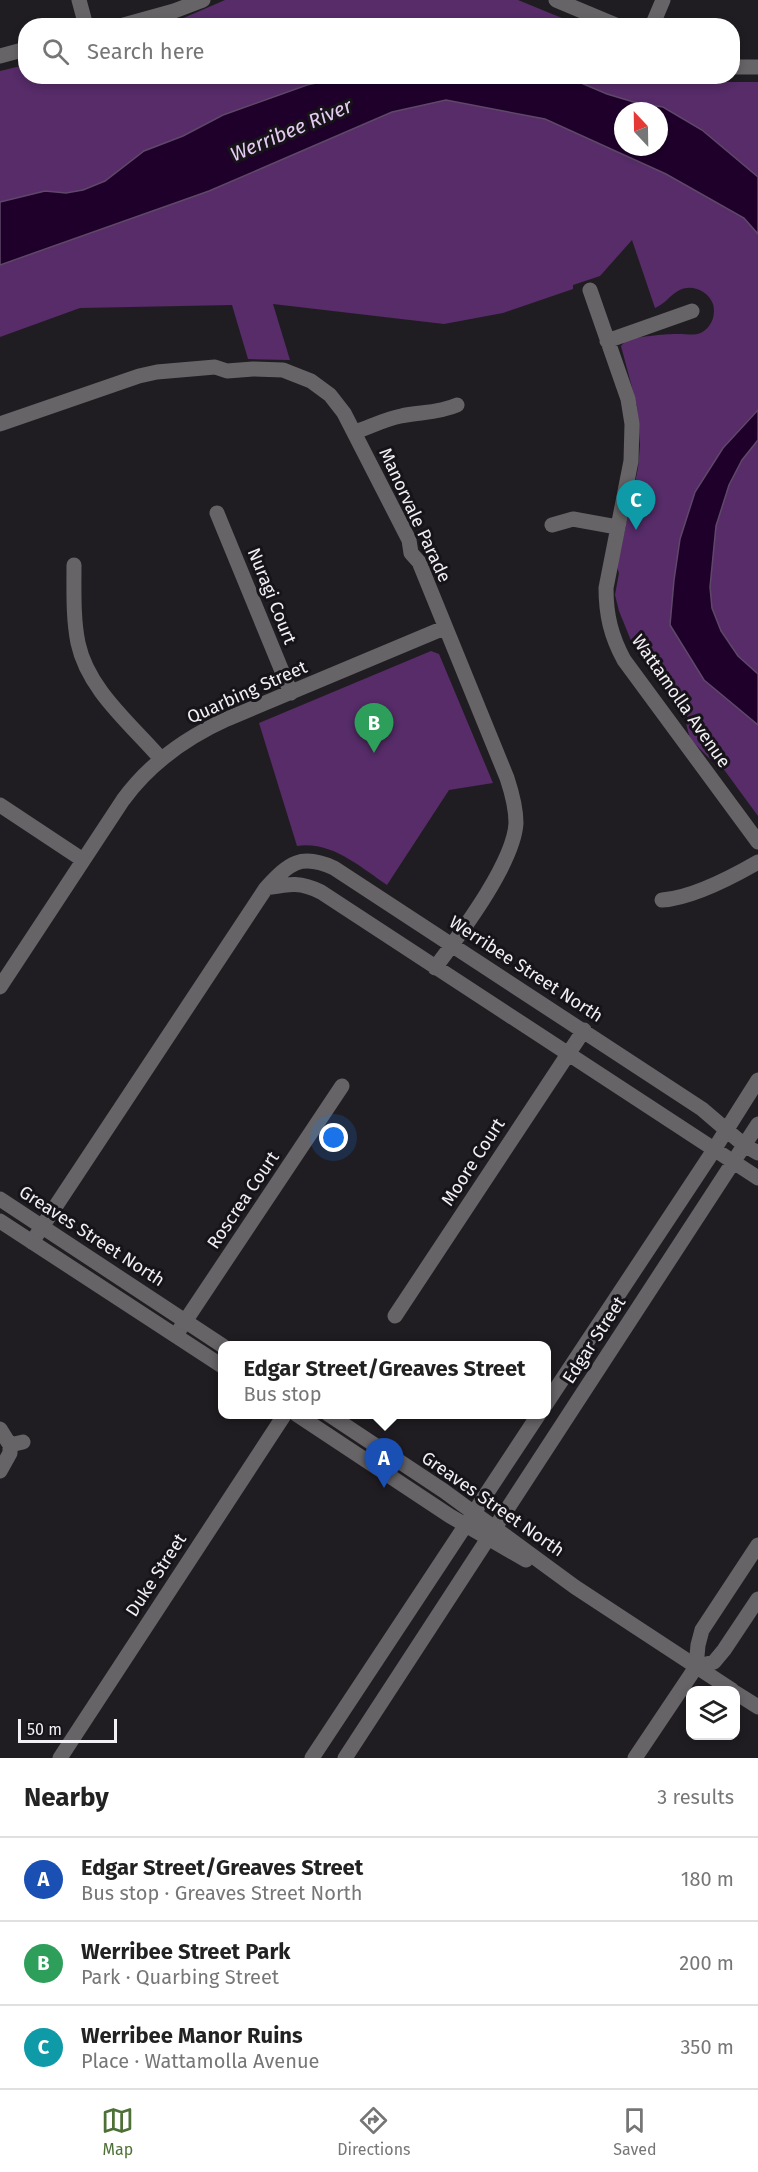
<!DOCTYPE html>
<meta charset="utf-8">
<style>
body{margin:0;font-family:"Fira Sans",sans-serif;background:#f2f2f2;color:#222}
.controls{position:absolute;right:18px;bottom:18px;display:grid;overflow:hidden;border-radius:12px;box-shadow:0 3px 9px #0003}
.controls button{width:54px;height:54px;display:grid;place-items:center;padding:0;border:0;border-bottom:2px solid #e0e0e0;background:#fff;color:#222;font:30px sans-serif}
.compass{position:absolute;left:614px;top:102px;width:54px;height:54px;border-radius:50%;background:#fff;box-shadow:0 3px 9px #0003;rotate:338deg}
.scale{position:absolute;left:18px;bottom:15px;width:99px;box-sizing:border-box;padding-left:6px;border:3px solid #f2f0f4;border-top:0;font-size:16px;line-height:21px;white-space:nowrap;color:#f2f0f4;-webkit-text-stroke:4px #171419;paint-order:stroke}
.you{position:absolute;left:334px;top:1138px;width:21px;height:21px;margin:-15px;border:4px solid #fff;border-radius:50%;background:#1a73e8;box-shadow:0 0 0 9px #1a73e833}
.badge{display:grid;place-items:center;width:39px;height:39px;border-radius:50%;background:#4d7036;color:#fff;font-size:20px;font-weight:700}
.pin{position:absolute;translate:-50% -50px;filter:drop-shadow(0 2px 3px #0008)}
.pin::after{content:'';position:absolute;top:32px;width:21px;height:18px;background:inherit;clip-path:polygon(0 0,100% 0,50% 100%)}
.popup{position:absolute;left:218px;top:1341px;width:333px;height:78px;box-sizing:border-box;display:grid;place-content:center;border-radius:12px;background:#fff;filter:drop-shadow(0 2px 4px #0005);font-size:20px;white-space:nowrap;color:#767676}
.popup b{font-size:22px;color:#222}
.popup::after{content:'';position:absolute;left:50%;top:100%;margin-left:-12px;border:12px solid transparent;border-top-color:#fff}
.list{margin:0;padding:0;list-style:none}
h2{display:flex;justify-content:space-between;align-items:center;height:78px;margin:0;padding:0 24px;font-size:26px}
h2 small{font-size:20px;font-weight:400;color:#767676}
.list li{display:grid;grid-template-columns:39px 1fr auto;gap:18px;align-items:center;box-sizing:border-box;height:84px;padding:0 24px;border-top:2px solid #e0e0e0}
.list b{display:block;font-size:22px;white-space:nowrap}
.list p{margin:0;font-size:20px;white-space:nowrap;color:#767676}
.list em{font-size:20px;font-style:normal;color:#767676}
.icon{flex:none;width:33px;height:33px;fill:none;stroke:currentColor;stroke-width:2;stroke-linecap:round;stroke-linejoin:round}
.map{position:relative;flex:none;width:758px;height:1758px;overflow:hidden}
.search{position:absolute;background:#fff;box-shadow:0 3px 9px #0003;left:18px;right:18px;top:18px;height:66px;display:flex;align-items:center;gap:15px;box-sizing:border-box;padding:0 21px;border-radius:24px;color:#767676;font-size:22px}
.sheet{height:330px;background:#fff}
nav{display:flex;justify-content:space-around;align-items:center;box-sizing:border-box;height:84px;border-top:2px solid #e0e0e0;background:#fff;font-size:16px;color:#767676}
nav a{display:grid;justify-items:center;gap:3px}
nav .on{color:#4d7036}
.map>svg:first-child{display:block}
</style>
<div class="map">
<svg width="758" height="1758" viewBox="0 0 758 1758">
<rect width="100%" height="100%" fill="#201d22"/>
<path fill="#572c69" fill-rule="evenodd" d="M225,0H518L579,25H160L172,23Z
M25,65L26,76H702L714,82H758V816L717,760L710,759L690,739L685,719L634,648L619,611L615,595L619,573L617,567L638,468L640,445L637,406L621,346C623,344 625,341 628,340C635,337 666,334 675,334C688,333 699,339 709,326C714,320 715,311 713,304C708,290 690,283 678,291C669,296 665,304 655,308L632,240L600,276L573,285V289L503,313L444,324L273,304L290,360L248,359L232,305L80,308L0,337V71ZM623,111H659V147H623Z
M431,651L439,654L493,783L449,790L387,885C360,867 332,841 297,846L259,723Z"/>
<path fill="#1f002b" stroke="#5e4867" stroke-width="1.5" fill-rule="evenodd" d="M343,77H567L607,94L637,103L663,107L702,130L758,177V234L744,218L666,174L545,119L446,100L392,112L209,191L0,265V202L45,191L66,193L83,190L105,181L144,151L183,136L223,115L307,85ZM623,111H659V147H623Z
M758,410V440L742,460L729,485L716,526L710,587L712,608L721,631L738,656L758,674V725L704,680L670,625L674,580L680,539L695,492L723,448Z"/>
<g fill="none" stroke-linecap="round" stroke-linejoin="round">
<path stroke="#666467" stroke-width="15" d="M79,0L86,26
M556,0L618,26
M120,26L174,11L203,0
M652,26L663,0
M0,56L26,49
M732,67H758
M590,290L628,399L632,424L631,461L606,588C606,615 611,636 624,660L758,842
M607,341L692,311
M0,424L139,376L157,372L215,367L227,371L253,369L283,370L311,381L330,395L344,413L409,540L411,553L419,562L507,778C512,793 516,807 516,823C514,863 460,934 435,968
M355,432C370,427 385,419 401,416C420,412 439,413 457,405
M217,513L291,693
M552,525L573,519L617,527
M74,565C74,591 73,618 78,643C88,690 131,724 161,759
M0,805L83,860
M266,888C288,884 300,881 321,892L758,1178
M662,900C692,898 732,877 758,862
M0,987L123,800C150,763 185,738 227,719L444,628
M32,1242L266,888C289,863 301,853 334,868L702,1109L744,1145L758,1153
M395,1316L584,1030
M176,1335L342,1086
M546,1404L710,1156L758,1080
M0,1429L10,1445L23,1442
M0,1471L10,1453V1445
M696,1667L714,1662L724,1650L758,1599
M60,1758L285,1414
M312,1758L539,1414
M345,1758L758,1124
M635,1758L696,1667L698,1645L702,1630L758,1545"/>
<path stroke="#666467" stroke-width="15" d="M0,1199L223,1346
M0,1221L222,1366
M296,1414L450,1516L526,1560
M328,1414L444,1491L575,1587L732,1690
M736,1693L758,1707"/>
</g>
<g text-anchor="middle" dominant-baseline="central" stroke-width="6" stroke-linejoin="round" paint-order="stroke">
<g font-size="18" fill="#f2f0f4" stroke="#171419">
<text transform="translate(415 515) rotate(65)">Manorvale Parade</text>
<text transform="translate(272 596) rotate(68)">Nuragi Court</text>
<text transform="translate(247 692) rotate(-24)">Quarbing Street</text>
<text transform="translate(681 701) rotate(55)">Wattamolla Avenue</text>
<text transform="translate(526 969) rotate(33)">Werribee Street North</text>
<text transform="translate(473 1162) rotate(-57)">Moore Court</text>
<text transform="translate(243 1200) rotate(-56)">Roscrea Court</text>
<text transform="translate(92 1236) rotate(33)">Greaves Street North</text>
<text transform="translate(594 1340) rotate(-57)">Edgar Street</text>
<text transform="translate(493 1504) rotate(35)">Greaves Street North</text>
<text transform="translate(156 1575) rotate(-57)">Duke Street</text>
</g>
<g font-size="20" font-style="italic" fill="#e6ccf3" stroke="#171419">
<text transform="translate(291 130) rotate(-23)">Werribee River</text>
</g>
</g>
</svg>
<div class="controls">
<button><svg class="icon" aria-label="layers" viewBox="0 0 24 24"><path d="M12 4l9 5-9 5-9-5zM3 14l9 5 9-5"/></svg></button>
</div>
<svg class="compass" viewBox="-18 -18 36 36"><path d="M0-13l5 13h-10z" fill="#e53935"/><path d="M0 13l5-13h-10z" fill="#767676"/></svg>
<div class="scale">50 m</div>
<div class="you"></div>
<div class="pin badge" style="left:384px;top:1488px;background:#1a4fb4">A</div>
<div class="popup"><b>Edgar Street/Greaves Street</b>Bus stop</div>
<div class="pin badge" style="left:374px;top:753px;background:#2e9e5b">B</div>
<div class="pin badge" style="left:636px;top:530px;background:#0f9aa8">C</div>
<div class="search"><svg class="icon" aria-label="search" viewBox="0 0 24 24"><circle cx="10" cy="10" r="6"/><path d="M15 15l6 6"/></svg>Search here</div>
</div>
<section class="sheet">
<h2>Nearby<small>3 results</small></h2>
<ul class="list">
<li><span class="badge" style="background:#1a4fb4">A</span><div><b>Edgar Street/Greaves Street</b><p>Bus stop · Greaves Street North</p></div><em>180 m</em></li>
<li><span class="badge" style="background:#2e9e5b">B</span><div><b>Werribee Street Park</b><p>Park · Quarbing Street</p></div><em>200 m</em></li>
<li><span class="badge" style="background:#0f9aa8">C</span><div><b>Werribee Manor Ruins</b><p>Place · Wattamolla Avenue</p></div><em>350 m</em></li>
</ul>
</section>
<nav>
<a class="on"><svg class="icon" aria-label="map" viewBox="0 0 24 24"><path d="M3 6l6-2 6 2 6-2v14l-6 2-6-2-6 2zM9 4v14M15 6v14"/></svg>Map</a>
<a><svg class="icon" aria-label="directions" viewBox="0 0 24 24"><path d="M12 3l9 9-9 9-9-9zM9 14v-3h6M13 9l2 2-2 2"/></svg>Directions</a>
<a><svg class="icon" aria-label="saved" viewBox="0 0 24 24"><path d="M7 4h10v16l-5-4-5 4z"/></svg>Saved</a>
</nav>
